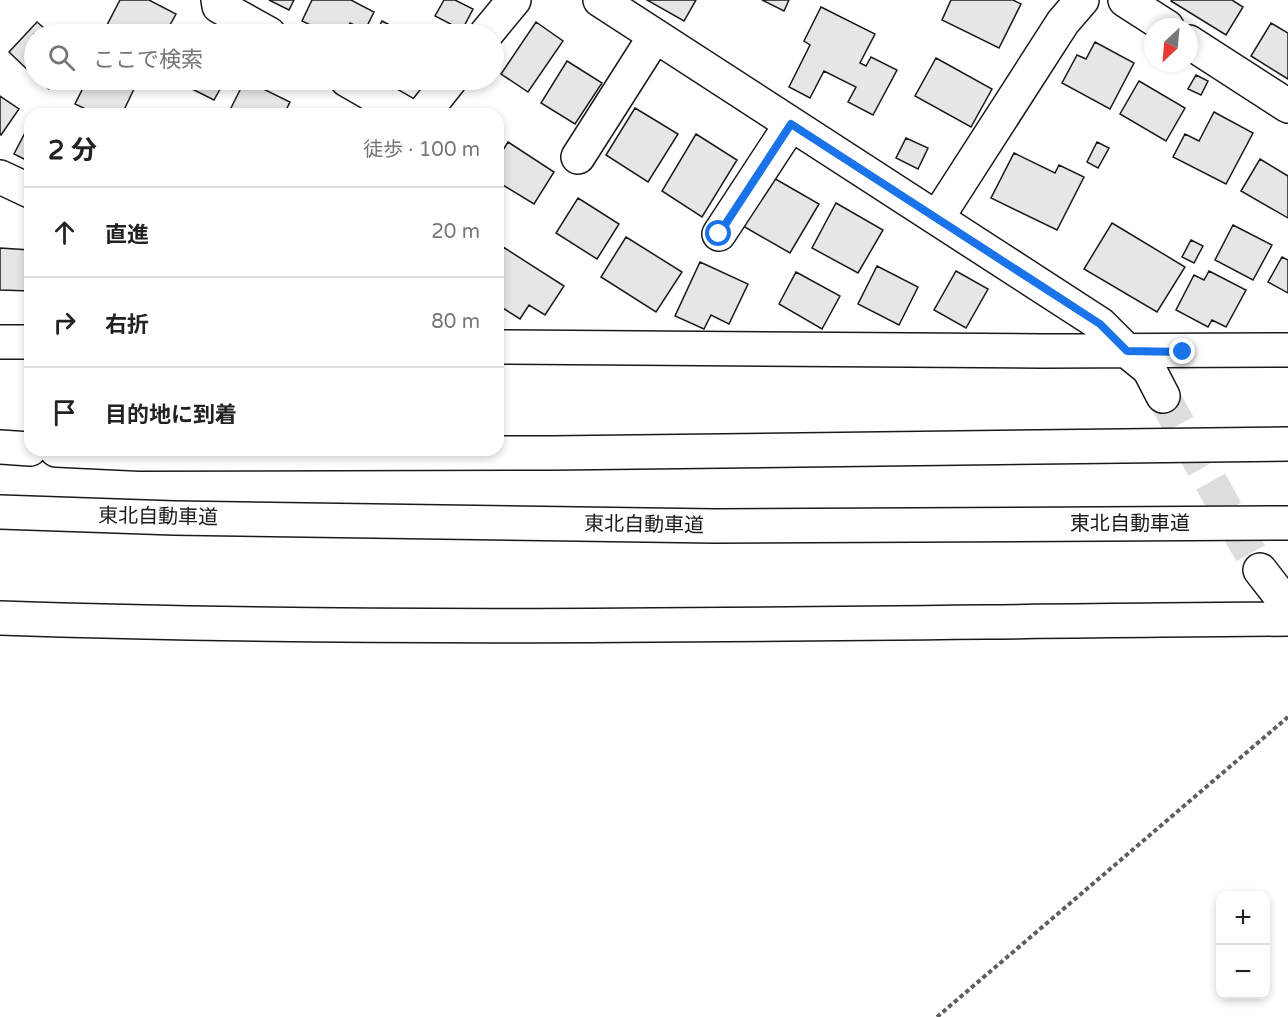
<!DOCTYPE html>
<html lang="ja">
<meta charset="utf-8">
<style>
body{margin:0;font-family:"Varela Round","Noto Sans JP",sans-serif;background:#f2f2f2;color:#222}
.controls{position:absolute;right:18px;bottom:18px;display:grid;overflow:hidden;border-radius:12px;box-shadow:0 3px 9px #0003}
.controls button{width:54px;height:54px;display:grid;place-items:center;padding:0;border:0;border-bottom:2px solid #e0e0e0;background:#fff;color:#222;font:30px sans-serif}
.compass{position:absolute;left:1144px;top:18px;width:54px;height:54px;border-radius:50%;background:#fff;box-shadow:0 3px 9px #0003;rotate:206deg}
.stop{position:absolute;width:18px;height:18px;margin:-14px;border:4px solid #1a73e8;border-radius:50%;background:#fff}
.stop.end{background:#1a73e8;border-color:#fff;box-shadow:0 2px 6px #0008}
.list{margin:0;padding:0;list-style:none}
h2{display:flex;justify-content:space-between;align-items:center;height:78px;margin:0;padding:0 24px;font-size:26px}
h2 small{font-size:20px;font-weight:400;color:#767676}
.list li{display:grid;grid-template-columns:39px 1fr auto;gap:18px;align-items:center;box-sizing:border-box;height:90px;padding:0 24px;border-top:2px solid #e0e0e0}
.list b{display:block;font-size:22px;white-space:nowrap}
.list em{font-size:20px;font-style:normal;color:#767676}
.icon{flex:none;width:33px;height:33px;fill:none;stroke:currentColor;stroke-width:2;stroke-linecap:round;stroke-linejoin:round}
.map{position:relative;flex:none;width:1288px;height:1017px;overflow:hidden}
.search{position:absolute;background:#fff;box-shadow:0 3px 9px #0003;left:24px;top:24px;width:480px;height:66px;display:flex;align-items:center;gap:15px;box-sizing:border-box;padding:0 21px;border-radius:33px;color:#767676;font-size:22px}
.panel{position:absolute;background:#fff;box-shadow:0 3px 9px #0003;left:24px;top:108px;width:480px;height:348px;border-radius:18px}
.map>svg:first-child{display:block}
</style>
<div class="map">
<svg width="1288" height="1017" viewBox="0 0 1288 1017">
<rect width="100%" height="100%" fill="#fff"/>
<path fill="#e6e6e6" stroke="#1a1a1a" stroke-width="1.5" d="M120,0H149L176,14L165,34H122L106,27Z
M269,0H294L289,10Z
M312,0H351L374,12L365,30L350,23L344,34H329L302,21Z
M444,0H455L473,9L462,30L435,16Z
M647,0H696L684,21Z
M762,0H789L784,11Z
M951,0H1013L1021,4L999,48L942,20Z
M1172,0H1232L1243,7L1226,35L1171,1Z
M821,7L875,34L860,63L866,66L871,57L897,70L873,115L848,102L856,87L824,71L810,98L789,87L810,45L804,41Z
M382,21L407,34H375Z
M37,22L51,34H34V76L9,52Z
M536,22L563,41L528,92L501,74Z
M1271,23L1288,33V79L1251,56Z
M1095,42L1134,63L1110,109L1062,83L1077,55L1086,59Z
M936,58L992,89L971,127L915,96Z
M567,61L602,83L575,124L541,103Z
M1196,75L1208,81L1201,95L1188,89Z
M39,80H58L49,89Z
M87,80H119L135,87L122,114H96L75,104Z
M174,80H225L214,100Z
M245,80L290,102L284,114H228Z
M1139,81L1185,108L1166,141L1120,114Z
M0,96L19,109L1,135L0,134Z
M635,108L678,134L648,182L606,155Z
M1214,112L1253,133L1226,184L1173,157L1185,134L1199,141Z
M28,127L30,128V162L14,154Z
M696,134L737,160L702,217L662,191Z
M906,138L928,148L918,169L896,158Z
M508,142L554,172L534,204L498,182V158Z
M1097,142L1109,148L1098,168L1087,162Z
M1014,153L1055,173L1059,165L1084,177L1057,230L991,198Z
M1260,159L1288,176V218L1241,191Z
M772,177L819,204L790,253L743,226Z
M578,198L619,224L597,259L556,233Z
M836,203L883,230L858,273L812,248Z
M1112,223L1185,267L1157,312L1084,269Z
M1233,225L1272,245L1253,280L1215,260Z
M626,237L682,272L656,312L601,277Z
M1191,240L1203,246L1194,263L1182,257Z
M503,247L564,286L545,315L529,305L520,319L498,305V255Z
M0,248L30,250V291L0,290Z
M1282,257L1288,260V293L1268,282Z
M700,262L748,284L729,324L711,315L704,329L675,316Z
M877,266L918,287L899,325L858,304Z
M956,271L988,289L966,328L934,310Z
M1209,271L1246,290L1226,327L1212,320L1208,327L1176,310L1194,275L1204,280Z
M796,272L840,296L822,329L779,304Z"/>
<g fill="none" stroke-linecap="round" stroke-linejoin="round">
<path stroke="#ddd" stroke-width="33" stroke-dasharray="33 16" stroke-linecap="butt" d="M1163,396L1260,570"/>
<defs>
<path id="minor" d="M218,0L219,6L269,34
M600,0L1100,324L1127,351L1149,369L1163,396
M1125,0L1167,27
M486,34L514,0
M1189,42L1288,106
M347,80L406,114
M423,114L450,80
M578,157L655,36
M0,177L30,191
M937,218L1063,22L1082,0
M719,234L791,124
M0,342H30
M498,347L1042,351L1288,350
M1260,570L1288,606
M0,618C429,633 859,622 1288,619"/>
<path id="highway" d="M0,447L30,449
M56,450L140,454L552,453L1288,444
M0,512L174,518L715,526L1288,523"/>
</defs>
<use href="#minor" stroke="#1a1a1a" stroke-width="36"/>
<use href="#highway" stroke="#1a1a1a" stroke-width="36"/>
<path stroke="#5f5f5f" stroke-width="4" stroke-dasharray="4.5 3" stroke-linecap="butt" d="M937,1017L1288,717"/>
<use href="#minor" stroke="#fff" stroke-width="33"/>
<use href="#highway" stroke="#fff" stroke-width="33"/>
</g>
<g fill="none" stroke-linecap="round" stroke-linejoin="round">
<path stroke="#1a73e8" stroke-width="8" d="M719,234L791,124L1100,324L1127,351L1183,352"/>
</g>
<g text-anchor="middle" dominant-baseline="central" stroke-width="4.5" stroke-linejoin="round" paint-order="stroke">
<g font-size="20" fill="#1a1a1a" stroke="#fff">
<text transform="translate(158 517) rotate(1)">東北自動車道</text>
<text x="1130" y="524">東北自動車道</text>
<text transform="translate(644 525) rotate(1)">東北自動車道</text>
</g>
</g>
</svg>
<div class="controls">
<button>+</button>
<button>−</button>
</div>
<svg class="compass" viewBox="-18 -18 36 36"><path d="M0-13l5 13h-10z" fill="#e53935"/><path d="M0 13l5-13h-10z" fill="#767676"/></svg>
<div class="stop" style="left:719px;top:234px"></div>
<div class="stop end" style="left:1183px;top:352px"></div>
<div class="search"><svg class="icon" aria-label="search" viewBox="0 0 24 24"><circle cx="10" cy="10" r="6"/><path d="M15 15l6 6"/></svg>ここで検索</div>
<section class="panel">
<h2>2 分<small>徒歩 · 100 m</small></h2>
<ul class="list">
<li><svg class="icon" aria-label="ahead" viewBox="0 0 24 24"><path d="M12 20V5M6 11l6-6 6 6"/></svg><div><b>直進</b></div><em>20 m</em></li>
<li><svg class="icon" aria-label="right" viewBox="0 0 24 24"><path d="M7 20v-9h11M14 6l5 5-5 5"/></svg><div><b>右折</b></div><em>80 m</em></li>
<li><svg class="icon" aria-label="arrive" viewBox="0 0 24 24"><path d="M6 21V4h12l-3 4 3 4H6"/></svg><div><b>目的地に到着</b></div></li>
</ul>
</section>
</div>
